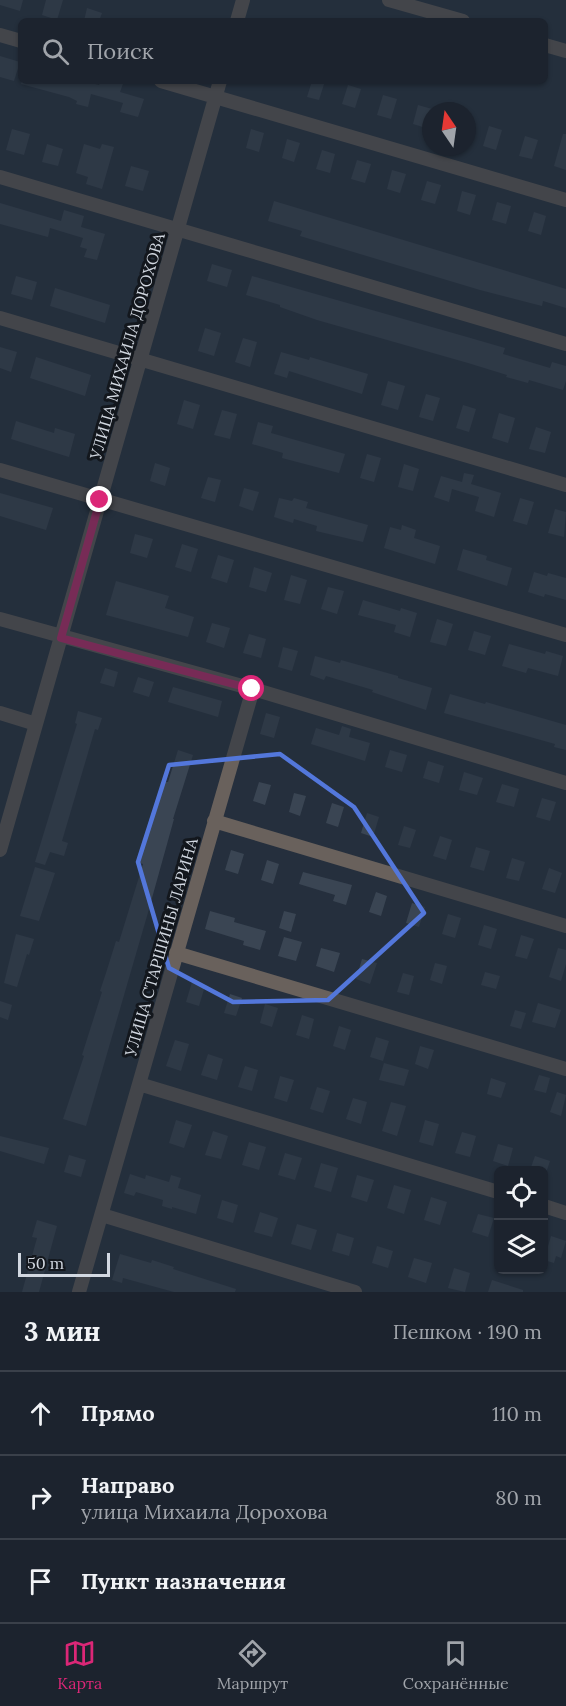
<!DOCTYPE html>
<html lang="ru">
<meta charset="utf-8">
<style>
body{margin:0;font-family:Lora,serif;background:#292f3a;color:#f1f3f6}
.controls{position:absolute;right:18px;bottom:18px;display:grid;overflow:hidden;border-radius:9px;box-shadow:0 2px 4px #0004}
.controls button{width:54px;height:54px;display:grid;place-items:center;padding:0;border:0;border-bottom:2px solid #3a404a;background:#1c232e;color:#f1f3f6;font:30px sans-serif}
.compass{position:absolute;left:422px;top:102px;width:54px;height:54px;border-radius:50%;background:#1c232e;box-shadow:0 2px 4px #0004;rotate:347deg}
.scale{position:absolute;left:18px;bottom:15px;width:92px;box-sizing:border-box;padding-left:6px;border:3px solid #d2d8e1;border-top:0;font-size:16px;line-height:21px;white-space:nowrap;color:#d2d8e1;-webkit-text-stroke:4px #13171d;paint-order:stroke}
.stop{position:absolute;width:18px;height:18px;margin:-14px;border:4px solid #db2777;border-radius:50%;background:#fff}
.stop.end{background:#db2777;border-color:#fff;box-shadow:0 2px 6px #0008}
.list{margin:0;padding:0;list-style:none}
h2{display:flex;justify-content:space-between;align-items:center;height:78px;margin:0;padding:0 24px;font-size:26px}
h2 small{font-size:20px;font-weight:400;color:#a0a4aa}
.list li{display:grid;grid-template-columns:39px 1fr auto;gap:18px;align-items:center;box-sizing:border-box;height:84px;padding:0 24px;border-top:2px solid #3a404a}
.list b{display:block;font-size:22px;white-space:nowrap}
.list p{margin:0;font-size:20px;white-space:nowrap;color:#a0a4aa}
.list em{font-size:20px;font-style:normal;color:#a0a4aa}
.icon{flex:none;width:33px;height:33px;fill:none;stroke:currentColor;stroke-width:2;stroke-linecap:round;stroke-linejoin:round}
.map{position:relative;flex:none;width:566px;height:1292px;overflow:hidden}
.search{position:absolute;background:#1c232e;box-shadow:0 2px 4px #0004;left:18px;right:18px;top:18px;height:66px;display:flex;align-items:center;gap:15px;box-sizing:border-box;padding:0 21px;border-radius:9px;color:#a0a4aa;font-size:22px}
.sheet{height:330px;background:#1c232e}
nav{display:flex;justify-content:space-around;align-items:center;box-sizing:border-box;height:84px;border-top:2px solid #3a404a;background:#1c232e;font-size:16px;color:#a0a4aa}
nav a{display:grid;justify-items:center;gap:3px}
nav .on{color:#db2777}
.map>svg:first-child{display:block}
</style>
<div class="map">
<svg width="566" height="1292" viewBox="0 0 566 1292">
<rect width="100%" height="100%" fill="#252f3d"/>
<path fill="#3a4553" d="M0,0H23L20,11L0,5Z
M46,0H63L57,20L42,15Z
M87,8L102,13L99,21H84Z
M0,56L20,62L14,81L0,77Z
M22,81H84L99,85L101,81H124L120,92L144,99L138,117L120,112L123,103L91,94L88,107L76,104L77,101L69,97L21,84Z
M312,81H325L319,100L307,97Z
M348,85L361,89L355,108L342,104Z
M383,95L397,99L391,119L377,115Z
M418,105L432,109L426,128L413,124Z
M489,126L502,130L496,150L483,146Z
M12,129L30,134L24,155L6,150Z
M251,129L264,133L259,152L246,148Z
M563,134H566V170L554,166Z
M525,136L538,140L532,159L519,156Z
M287,139L300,143L294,162L282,158Z
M47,144L63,149L58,166L42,162Z
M84,144L100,149L102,144L114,147L102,189L86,184L88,177L76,173Z
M322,150L335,154L330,173L316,169Z
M357,160L371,164L365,183L351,179Z
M131,166L149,171L143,191L125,186Z
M392,170L406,174L400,193L387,189Z
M427,181L441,185L435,204L421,200Z
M462,191L476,195L470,215L457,211Z
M274,201L566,289V308L543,301L542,306L480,290L300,236L302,231L268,221Z
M497,202L511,206L506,224L492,220Z
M0,203L61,221L64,210L84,216L81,227L105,234L97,260L84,257L87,249L80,247L83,238L50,228L48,237L0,224Z
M534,212L546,216L541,235L528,231Z
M212,264L232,270L227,287L207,281Z
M16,276L37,282L32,300L11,294Z
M252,276L467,337L505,348L503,354L550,368L552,362L566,366V381L563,390L529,380L528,383L506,377L507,375L468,363L317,320L280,307V305L246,295Z
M55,288L110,305L105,323L50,306Z
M205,328L221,333L214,356L198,351Z
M243,338L257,342L250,367L235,362Z
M0,347L17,352L11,372L0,368Z
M281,352L309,360L310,357L368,374L362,394L289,371L287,378L274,374Z
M36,357L91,375L85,396L30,378Z
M388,381L405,386L398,410L381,405Z
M426,394L440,398L433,421L419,417Z
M184,400L200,405L193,429L177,424Z
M463,405L476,409L469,432L456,428Z
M222,410L237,414L230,439L214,435Z
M499,413L515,418L508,443L492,438Z
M16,421L54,433L55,428L75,434L69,457L11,439Z
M258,422L273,426L271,433L345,454L339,473L282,458L283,453L252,444Z
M536,427L551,432L545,453L529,449Z
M367,454L381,458L374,482L360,478Z
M155,463L170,468L165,486L150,481Z
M404,464L419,469L413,491L398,487Z
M464,473L474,475L471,484L501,493L494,517L475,511L479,497L452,489L449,502L434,497L441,476L462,482Z
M208,477L221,480L215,502L201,498Z
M244,488L259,492L253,511L239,506Z
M0,493L53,508L46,530L0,516Z
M279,498L292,501L294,498L308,502L306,508L368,525L363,542L316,531L317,526L294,519L293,523L274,517Z
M520,498L534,502L527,525L513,521Z
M555,509L566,512L564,537L548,533Z
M402,525L416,530L414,538L440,546L435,564L384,548L390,527L401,530Z
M135,534L153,539L147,558L130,553Z
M182,544L198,549L191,572L175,567Z
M463,549L487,556L486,560L512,568L507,586L457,570Z
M218,555L234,560L227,583L211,578Z
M254,567L272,573L266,592L249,587Z
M534,572L547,576L548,573L566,578V600L545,594L544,597L528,592Z
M291,575L307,580L300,604L284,600Z
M116,581L169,596L165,608L194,617L188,637L106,615Z
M328,587L344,591L337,614L321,609Z
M363,600L400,611L401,608L417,613L410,637L394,632L396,625L358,615Z
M437,619L453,624L446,646L430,642Z
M212,623L230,628L224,648L206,642Z
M474,631L491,636L485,655L468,650Z
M249,634L266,639L261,658L243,653Z
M509,644L545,654L546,651L563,656L558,676L528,668L526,673L502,666Z
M283,647L298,651L292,671L278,667Z
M315,656L340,663L341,660L398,676V678L432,688L426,710L372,692L373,690L326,676L324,680L310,675Z
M105,668L118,672L114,687L100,683Z
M138,677L154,682L149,697L133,692Z
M173,687L222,701L218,717L168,702Z
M450,694L485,704L486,702L566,725V750L554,747L555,744L444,713Z
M78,711L102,718L98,730L95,729L62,841L68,843L64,856L50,852L45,865L35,862L77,724L75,723Z
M266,713L280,717L274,738L260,734Z
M342,726L351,729L349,737L370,743L365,761L311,744L316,728L339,735Z
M178,750L193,755L173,819H174L147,916L86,1126L63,1119L84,1056L82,1055L102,992L100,991L106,973L116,941L119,942L143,864L136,862L142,843L152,812L155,813L165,782H168Z
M390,750L407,755L402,772L385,767Z
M428,761L444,766L439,783L423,778Z
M464,772L483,778L477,795L459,790Z
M259,782L271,785L265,805L253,801Z
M502,784L519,789L514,807L496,802Z
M294,793L306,796L300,816L289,812Z
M542,798L556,802L550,821L536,817Z
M332,803L344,807L338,827L326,823Z
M367,813L379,817L373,837L361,833Z
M404,826L416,830L410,848L398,845Z
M440,836L452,840L446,860L433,856Z
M476,847L490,851L484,871L470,867Z
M231,850L244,854L238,874L225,870Z
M512,858L525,862L519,881L506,878Z
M267,860L279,864L273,884L261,880Z
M35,867L55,873L39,921L20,916Z
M549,868L562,873L555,893L542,889Z
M303,872L352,885L346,905L333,901L335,895L299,884Z
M376,892L387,896L381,916L369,912Z
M412,903L425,907L419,927L406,923Z
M210,911L235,918L234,922L266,931L260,950L243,945L244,941L205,929Z
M284,911L296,914L291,932L279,928Z
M448,914L461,918L455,938L442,934Z
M484,925L497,929L491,949L478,945Z
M16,934L34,939L29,955L27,954L17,987L4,983Z
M521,935L534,939L527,959L515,956Z
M284,937L302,942L296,961L278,956Z
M321,948L340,953L334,972L316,966Z
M558,948L566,950V964L561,981L549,977Z
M362,959L377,963L370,984L356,979Z
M435,963L447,966L442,984L430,980Z
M485,972L500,976L496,989L481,985Z
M403,973L414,976L409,995L397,992Z
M192,982L205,986L199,1006L186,1002Z
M230,994L242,998L236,1016L224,1013Z
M0,1001L12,1005L8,1020L0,1017Z
M538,1003L561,1010L555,1028L532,1022Z
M265,1004L278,1008L272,1027L260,1023Z
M515,1010L526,1013L521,1029L510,1026Z
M302,1015L314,1019L309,1039L296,1035Z
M339,1026L351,1030L345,1050L333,1046Z
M376,1037L389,1041L383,1061L370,1057Z
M175,1040L189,1044L181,1071L166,1066Z
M420,1046L434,1050L428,1069L415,1064Z
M208,1054L223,1059L217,1080L201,1075Z
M384,1063L409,1070L404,1086L379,1080Z
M245,1066L258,1070L252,1091L238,1087Z
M539,1075L550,1078L546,1093L534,1090Z
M280,1076L294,1080L287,1102L274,1098Z
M491,1078L506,1083L501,1098L487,1094Z
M317,1087L330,1091L323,1113L310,1109Z
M557,1092L566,1095L561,1116L550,1112Z
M353,1098L367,1102L361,1124L346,1119Z
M391,1102L406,1106L397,1136L382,1131Z
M176,1120L192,1125L184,1148L169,1143Z
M425,1120L439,1124L433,1146L419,1142Z
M213,1131L228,1136L221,1159L205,1155Z
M462,1132L476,1136L470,1157L455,1153Z
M0,1136L49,1148L44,1164L0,1151Z
M249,1142L266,1147L259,1170L242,1165Z
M498,1144L513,1148L508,1166L493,1161Z
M285,1153L302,1158L295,1180L278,1175Z
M69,1155L86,1160L81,1177L64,1172Z
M535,1156L550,1161L547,1170H530Z
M321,1163L338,1168L331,1192L314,1187Z
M130,1174L145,1179L146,1175L169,1182L171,1175L181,1178L178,1188L201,1195L196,1214L172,1207V1209L162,1206L163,1200L136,1192L134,1196L124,1193Z
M357,1175L374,1180L367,1202L351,1197Z
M394,1185L411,1190L404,1214L387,1208Z
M431,1197L447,1202L440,1225L424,1220Z
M222,1200L238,1205L233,1223L217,1218Z
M260,1212L278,1218L272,1237L254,1232Z
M478,1214L494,1218L488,1237L472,1232Z
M37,1220L57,1226L39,1292H22L37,1238L32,1237Z
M297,1224L317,1230L311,1250L291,1244Z
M337,1233L354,1238L349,1256L332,1251Z
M551,1236L566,1241L561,1258L556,1256L554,1263L544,1260Z
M377,1246L393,1251L388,1268L372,1263Z
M120,1254L151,1263L152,1260L174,1267L173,1269L236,1289L235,1292H174L123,1278L122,1283L112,1280Z
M414,1258L432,1263L426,1283L408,1277Z
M454,1268L470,1273L465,1292L448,1288Z
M492,1280L523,1290V1292H488Z"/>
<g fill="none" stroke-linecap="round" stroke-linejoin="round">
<path stroke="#69615c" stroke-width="14" d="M389,0L463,21
M237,21L243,0
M0,35L21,41
M545,45L566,51
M161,81L566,200
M0,177L566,344
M0,318L566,485
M0,470L566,635
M0,619L253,689L566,783
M0,713L36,724
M214,821L566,926
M0,850L220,81
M176,953L566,1069
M139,1084L498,1192
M544,1206L566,1213
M102,1215L355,1292
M79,1292L253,689"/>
</g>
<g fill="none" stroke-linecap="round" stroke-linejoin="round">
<path stroke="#db2777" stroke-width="8" d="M100,500L61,638L252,689"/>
</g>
<path d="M0 0H566V1292H0ZM280,754L354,807L424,913L328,1000L233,1002L169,968L138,862L169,765Z" fill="#252f3d" fill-opacity=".55" fill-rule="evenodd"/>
<path fill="none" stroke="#5377db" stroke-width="4.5" stroke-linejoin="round" d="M280,754L354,807L424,913L328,1000L233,1002L169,968L138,862L169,765Z"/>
<g text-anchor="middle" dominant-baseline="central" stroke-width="6" stroke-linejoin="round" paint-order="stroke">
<g font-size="16" fill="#d2d8e1" stroke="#13171d">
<text transform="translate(127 346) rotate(-74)">УЛИЦА МИХАИЛА ДОРОХОВА</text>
<text transform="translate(161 947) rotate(-74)">УЛИЦА СТАРШИНЫ ЛАРИНА</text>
</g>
</g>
</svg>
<div class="controls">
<button><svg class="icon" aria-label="locate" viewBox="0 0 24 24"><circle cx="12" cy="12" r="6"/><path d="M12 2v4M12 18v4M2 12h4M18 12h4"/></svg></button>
<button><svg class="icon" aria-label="layers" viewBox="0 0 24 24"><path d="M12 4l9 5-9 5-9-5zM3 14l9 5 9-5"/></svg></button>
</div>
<svg class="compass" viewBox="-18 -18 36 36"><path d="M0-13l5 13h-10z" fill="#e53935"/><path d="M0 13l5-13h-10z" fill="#a0a4aa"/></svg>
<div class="scale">50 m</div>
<div class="stop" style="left:252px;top:689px"></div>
<div class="stop end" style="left:100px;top:500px"></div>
<div class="search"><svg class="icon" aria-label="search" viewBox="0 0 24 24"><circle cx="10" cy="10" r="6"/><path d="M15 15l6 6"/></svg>Поиск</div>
</div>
<section class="sheet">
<h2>3 мин<small>Пешком · 190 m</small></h2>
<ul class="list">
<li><svg class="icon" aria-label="ahead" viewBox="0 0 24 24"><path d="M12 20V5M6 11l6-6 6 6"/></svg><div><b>Прямо</b></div><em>110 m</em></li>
<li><svg class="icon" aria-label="right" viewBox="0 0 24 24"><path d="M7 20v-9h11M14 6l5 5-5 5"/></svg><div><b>Направо</b><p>улица Михаила Дорохова</p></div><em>80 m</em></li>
<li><svg class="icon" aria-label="arrive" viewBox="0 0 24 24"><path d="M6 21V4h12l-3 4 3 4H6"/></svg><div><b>Пункт назначения</b></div></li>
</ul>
</section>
<nav>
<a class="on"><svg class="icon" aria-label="map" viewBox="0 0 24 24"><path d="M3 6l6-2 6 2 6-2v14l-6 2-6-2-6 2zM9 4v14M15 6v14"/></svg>Карта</a>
<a><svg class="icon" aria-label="directions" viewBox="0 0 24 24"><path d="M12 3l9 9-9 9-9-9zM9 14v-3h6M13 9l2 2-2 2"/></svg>Маршрут</a>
<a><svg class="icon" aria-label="saved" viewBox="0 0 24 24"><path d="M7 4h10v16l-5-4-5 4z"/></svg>Сохранённые</a>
</nav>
